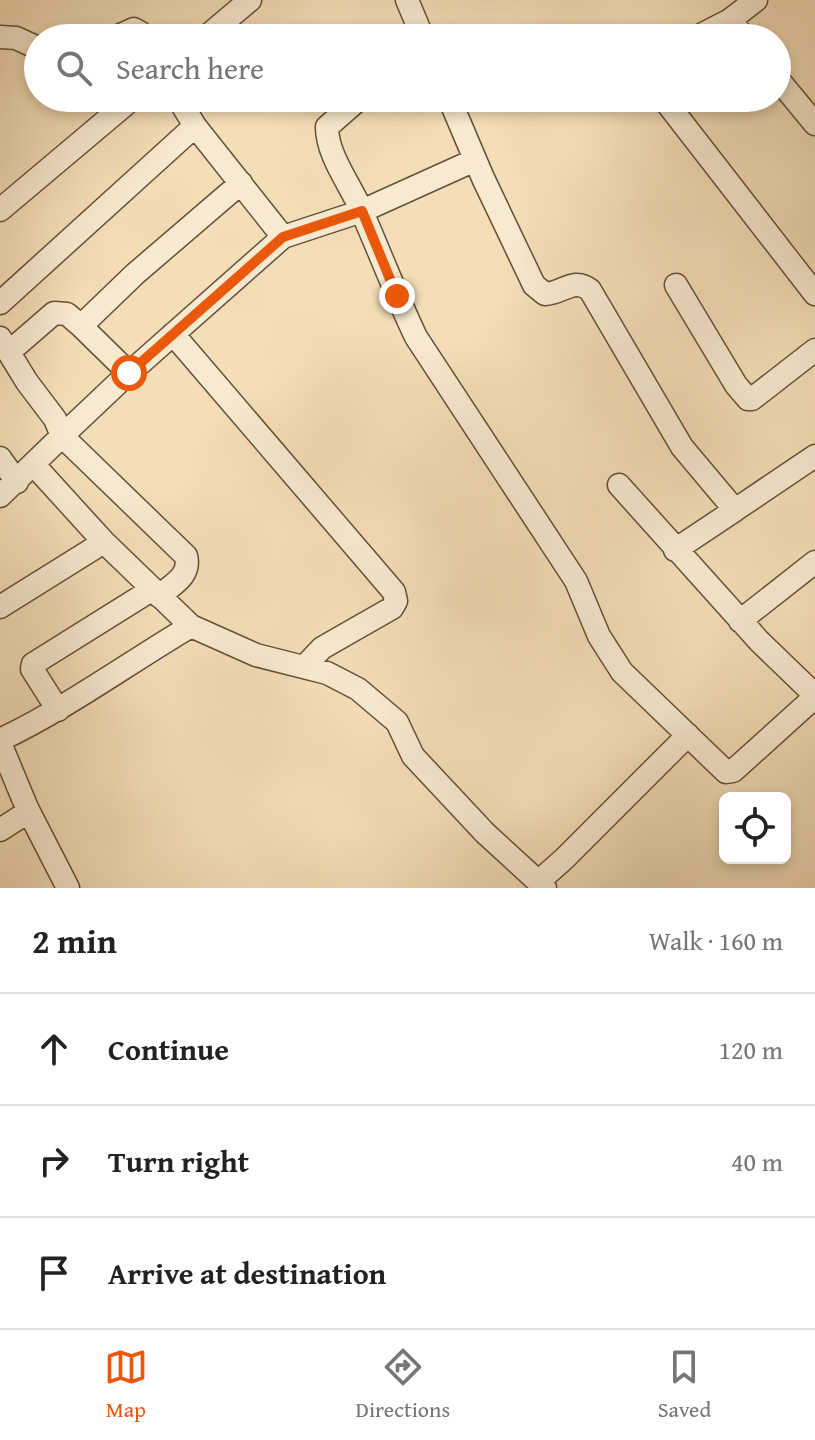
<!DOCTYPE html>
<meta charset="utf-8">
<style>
body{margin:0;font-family:"Gentium Book Plus",serif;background:#f6f6f6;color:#222}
.controls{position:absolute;right:24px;bottom:24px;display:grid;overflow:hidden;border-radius:12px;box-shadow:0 4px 12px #0003}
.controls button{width:72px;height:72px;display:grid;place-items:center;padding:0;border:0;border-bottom:2px solid #e0e0e0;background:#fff;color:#222;font:40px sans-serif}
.stop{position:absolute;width:24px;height:24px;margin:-18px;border:6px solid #ea580c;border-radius:50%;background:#fff}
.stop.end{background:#ea580c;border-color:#fff;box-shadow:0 2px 8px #0008}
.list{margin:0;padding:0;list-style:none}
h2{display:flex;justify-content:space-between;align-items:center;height:104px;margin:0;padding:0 32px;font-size:34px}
h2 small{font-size:26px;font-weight:400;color:#767676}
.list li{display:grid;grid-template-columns:52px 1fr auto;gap:24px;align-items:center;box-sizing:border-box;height:112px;padding:0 32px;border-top:2px solid #e0e0e0}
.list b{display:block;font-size:30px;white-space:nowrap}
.list em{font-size:26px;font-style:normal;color:#767676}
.icon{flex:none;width:44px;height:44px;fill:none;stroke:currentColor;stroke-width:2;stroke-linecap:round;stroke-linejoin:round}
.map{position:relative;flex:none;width:815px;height:888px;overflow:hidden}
.search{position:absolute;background:#fff;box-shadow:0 4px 12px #0003;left:24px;right:24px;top:24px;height:88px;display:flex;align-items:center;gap:20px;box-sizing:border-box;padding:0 28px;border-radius:44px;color:#767676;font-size:30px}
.sheet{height:440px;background:#fff}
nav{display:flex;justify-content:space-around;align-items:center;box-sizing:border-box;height:112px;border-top:2px solid #e0e0e0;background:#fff;font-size:22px;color:#767676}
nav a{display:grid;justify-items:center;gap:4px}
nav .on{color:#ea580c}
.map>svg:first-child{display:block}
</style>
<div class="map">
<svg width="815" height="888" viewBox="0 0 815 888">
<rect width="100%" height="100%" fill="#f4deb7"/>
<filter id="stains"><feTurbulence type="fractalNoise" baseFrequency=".0025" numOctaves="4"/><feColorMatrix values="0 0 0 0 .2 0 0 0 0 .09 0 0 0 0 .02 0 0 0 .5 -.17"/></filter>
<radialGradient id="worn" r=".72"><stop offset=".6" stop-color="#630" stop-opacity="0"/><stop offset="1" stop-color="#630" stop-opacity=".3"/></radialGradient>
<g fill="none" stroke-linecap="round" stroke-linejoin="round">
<defs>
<path id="minor" d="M407,0L423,38
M730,20L745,38
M0,37L16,38L38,48
M114,38L134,29L141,33L144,38
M205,38L250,0
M695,38L730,20L756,0
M777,78L815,124
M178,98L195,126L283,237
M360,98L327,127C327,156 351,185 362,212C380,253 396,295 416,337L576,581L599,636L622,672L726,772L733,771L815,697
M449,98L483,178L534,285L545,294C563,293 574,277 590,290L682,447L735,510L815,456
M663,98L815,294
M0,210L133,98
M676,285L736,385L748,399H752L815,350
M0,303L195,126
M81,326L129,373
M173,334L394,592L396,601L392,608L322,648L304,667
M0,338L27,382L55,419L62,436L0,496
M9,352L54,313L67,314L81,326L135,274L241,183
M0,458L17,482
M33,464L104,542L191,626L256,655L327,673L358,689L397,722L413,756L485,833L545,888
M619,485L759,641L815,695
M675,550L735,510
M159,596C173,584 191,576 186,556L62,436L118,383L283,237L362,211L475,160
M0,607L104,542
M740,621L815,562
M58,710L32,669L33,664L153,589
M0,740C67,708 127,664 191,626
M0,743L27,808L68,888
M0,830L28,812
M538,882L564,859L688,735"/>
</defs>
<use href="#minor" stroke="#634f38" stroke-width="25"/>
<use href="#minor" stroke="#f8ead0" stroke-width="22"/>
</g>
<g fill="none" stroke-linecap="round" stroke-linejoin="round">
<path stroke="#ea580c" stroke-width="10" d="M129,373L283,237L362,211L397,296"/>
</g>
<rect width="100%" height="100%" filter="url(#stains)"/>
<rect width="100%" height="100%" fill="url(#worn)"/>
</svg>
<div class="controls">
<button><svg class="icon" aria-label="locate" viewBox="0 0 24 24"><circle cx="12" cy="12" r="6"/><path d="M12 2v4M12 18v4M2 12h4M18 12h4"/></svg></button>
</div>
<div class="stop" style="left:129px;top:373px"></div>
<div class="stop end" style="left:397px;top:296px"></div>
<div class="search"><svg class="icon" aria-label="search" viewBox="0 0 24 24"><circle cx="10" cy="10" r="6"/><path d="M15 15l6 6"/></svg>Search here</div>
</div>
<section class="sheet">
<h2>2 min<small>Walk · 160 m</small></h2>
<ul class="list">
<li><svg class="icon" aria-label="ahead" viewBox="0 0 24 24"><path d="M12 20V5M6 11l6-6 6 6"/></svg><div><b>Continue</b></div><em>120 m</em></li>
<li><svg class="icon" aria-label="right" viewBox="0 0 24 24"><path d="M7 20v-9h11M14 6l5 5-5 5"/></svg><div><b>Turn right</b></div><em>40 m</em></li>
<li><svg class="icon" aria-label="arrive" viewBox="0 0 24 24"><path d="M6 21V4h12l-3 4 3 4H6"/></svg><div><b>Arrive at destination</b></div></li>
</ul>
</section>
<nav>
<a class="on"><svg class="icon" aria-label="map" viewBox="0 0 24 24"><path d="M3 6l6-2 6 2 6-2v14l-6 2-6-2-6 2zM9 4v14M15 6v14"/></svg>Map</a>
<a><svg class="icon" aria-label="directions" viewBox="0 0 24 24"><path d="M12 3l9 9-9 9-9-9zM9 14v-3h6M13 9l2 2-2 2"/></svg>Directions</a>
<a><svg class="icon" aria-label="saved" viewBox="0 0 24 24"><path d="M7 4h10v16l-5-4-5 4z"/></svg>Saved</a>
</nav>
